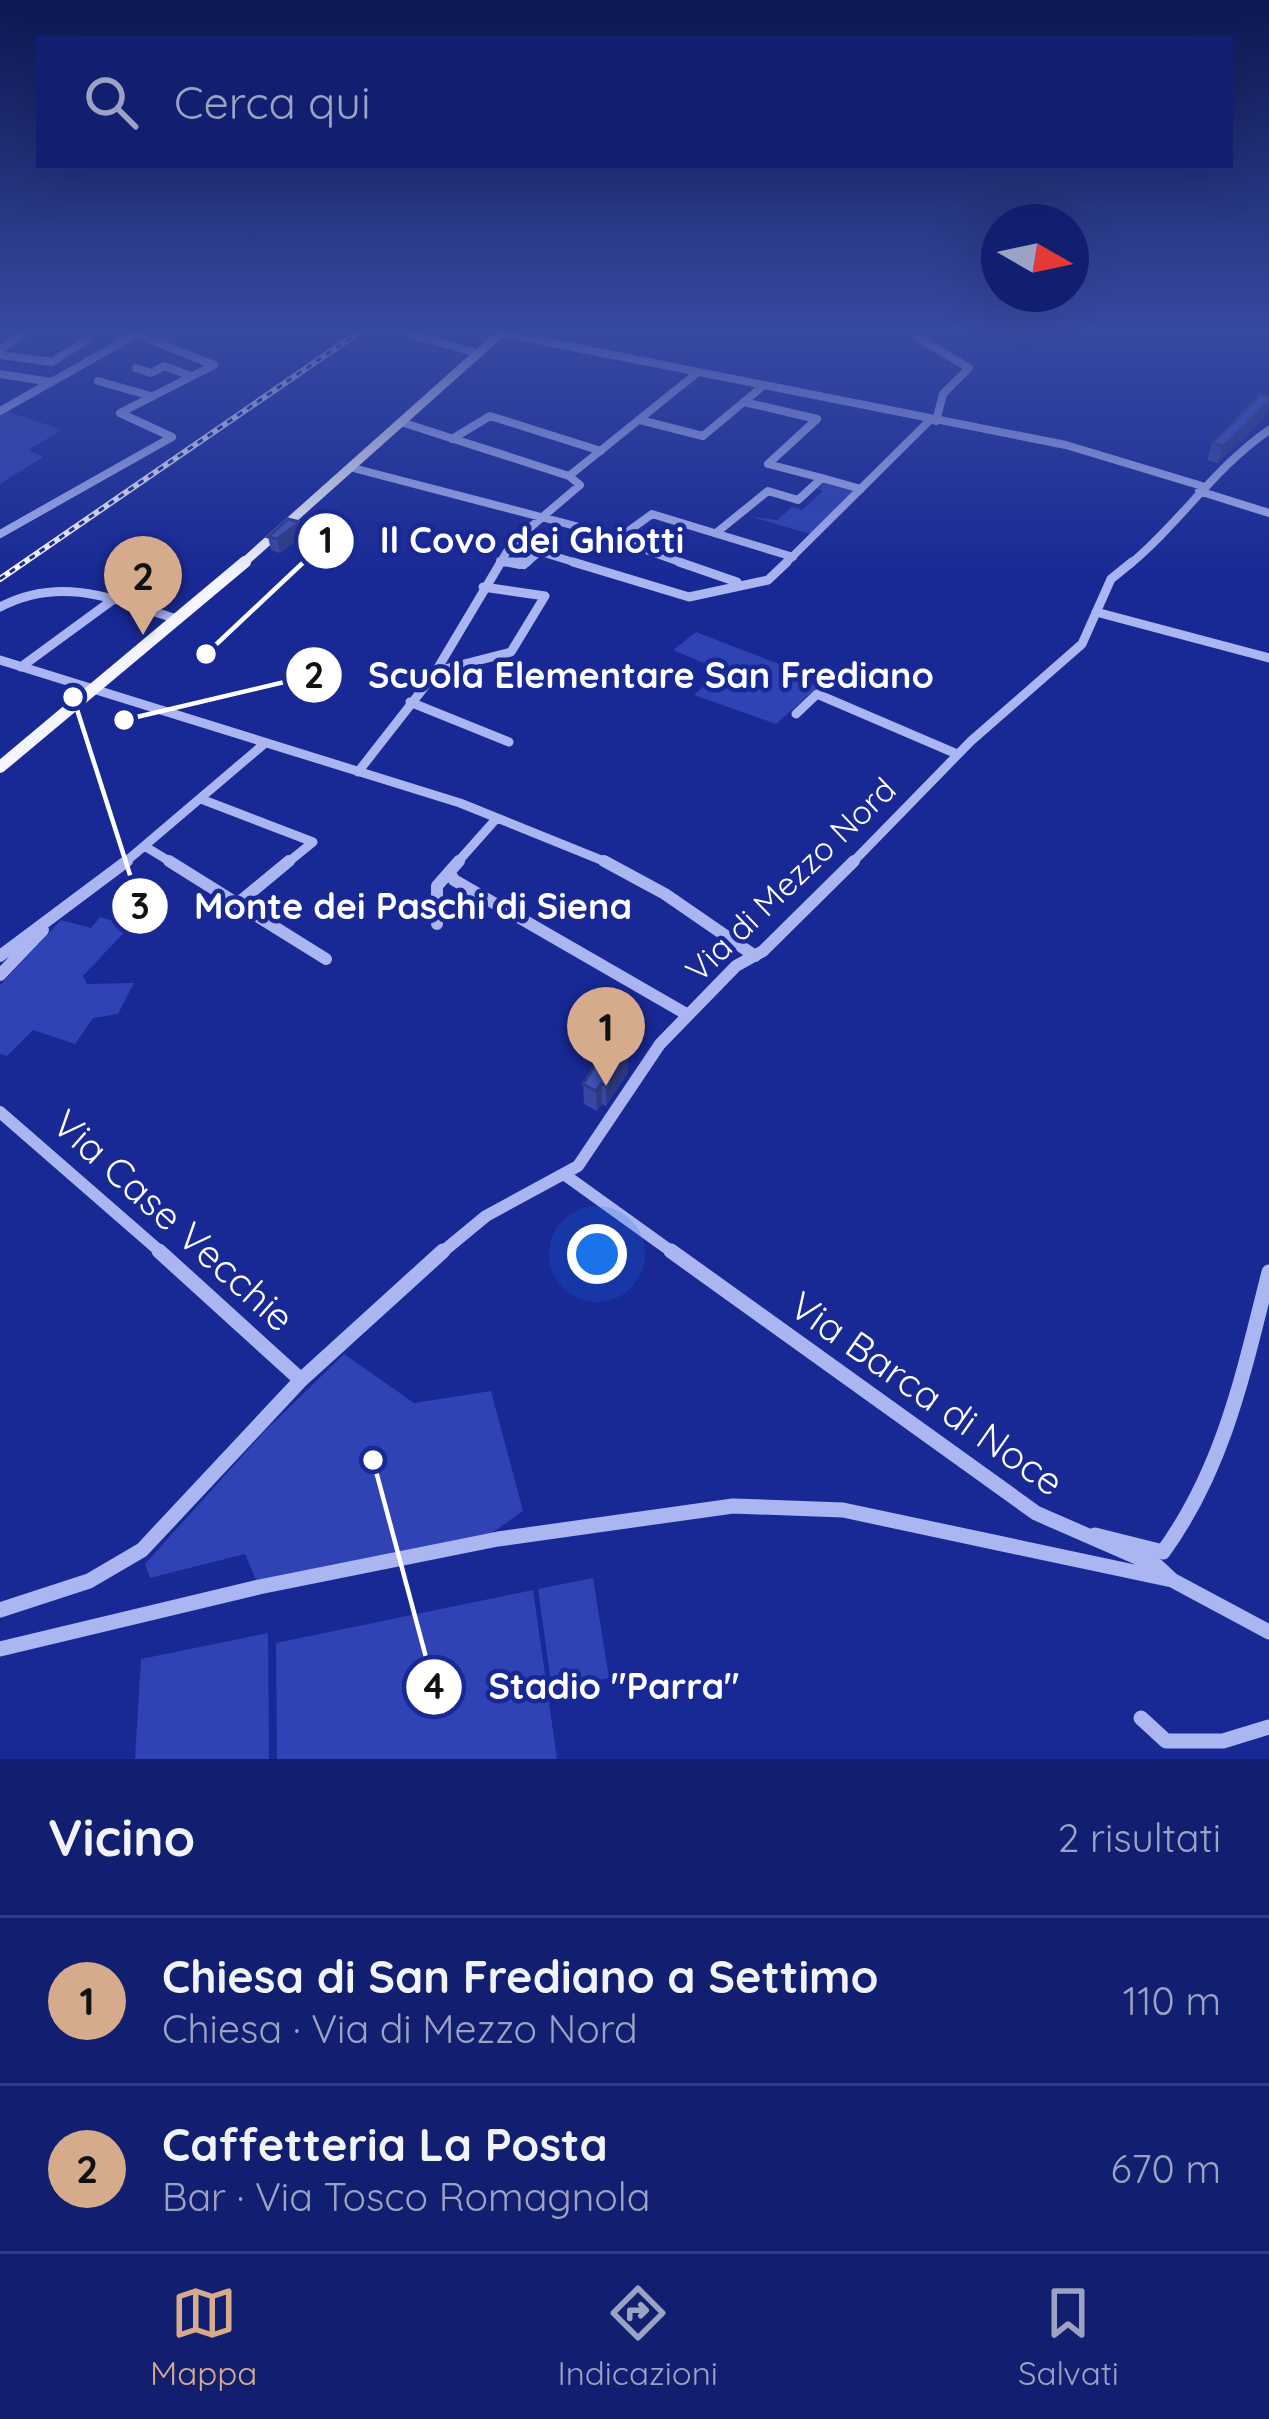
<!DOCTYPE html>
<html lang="it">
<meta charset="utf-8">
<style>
body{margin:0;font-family:Quicksand,sans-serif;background:#1f2c78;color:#f1f3f6}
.compass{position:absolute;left:981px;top:204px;width:108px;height:108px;border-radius:50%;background:#121f70;box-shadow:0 12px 48px #0002;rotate:99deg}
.you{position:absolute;left:597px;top:1254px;width:42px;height:42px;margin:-30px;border:9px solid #fff;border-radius:50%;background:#1a73e8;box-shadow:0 0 0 18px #1a73e833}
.badge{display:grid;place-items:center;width:78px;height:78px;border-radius:50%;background:#d6ab8b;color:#111;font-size:39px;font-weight:700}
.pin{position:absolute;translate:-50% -99px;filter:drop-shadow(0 3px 6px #0008)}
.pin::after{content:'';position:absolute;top:63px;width:42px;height:36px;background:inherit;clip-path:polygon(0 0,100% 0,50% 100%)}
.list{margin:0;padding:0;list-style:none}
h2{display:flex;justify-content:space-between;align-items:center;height:156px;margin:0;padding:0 48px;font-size:51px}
h2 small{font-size:39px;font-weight:400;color:#9ca2c3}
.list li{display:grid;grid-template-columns:78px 1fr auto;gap:36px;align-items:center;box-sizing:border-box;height:168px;padding:0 48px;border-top:3px solid #313d83}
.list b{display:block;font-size:45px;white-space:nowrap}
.list p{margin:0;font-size:39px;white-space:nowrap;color:#9ca2c3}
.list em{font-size:39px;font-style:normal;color:#9ca2c3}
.icon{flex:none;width:66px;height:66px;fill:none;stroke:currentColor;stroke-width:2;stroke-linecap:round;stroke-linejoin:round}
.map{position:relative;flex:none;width:1269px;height:1759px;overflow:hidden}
.search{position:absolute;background:#121f70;box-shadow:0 12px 48px #0002;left:36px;right:36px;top:36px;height:132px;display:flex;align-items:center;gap:30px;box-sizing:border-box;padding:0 42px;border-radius:0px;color:#9ca2c3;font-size:45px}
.sheet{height:492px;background:#121f70}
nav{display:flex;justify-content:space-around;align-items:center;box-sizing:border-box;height:168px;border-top:3px solid #313d83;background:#121f70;font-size:33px;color:#9ca2c3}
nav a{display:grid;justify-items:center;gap:6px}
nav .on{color:#d6ab8b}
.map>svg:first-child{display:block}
</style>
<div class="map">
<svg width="1269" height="1759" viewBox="0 0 1269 1759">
<rect width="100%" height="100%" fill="#182996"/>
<path fill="#2f43b5" d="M7,411L62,430L28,450L43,457L0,484V415Z
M825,482L854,490L810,534L749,516L777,520L792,507L802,510L823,491L818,489Z
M696,632L784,666L780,671L819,686L776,724L694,695L720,670L673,650Z
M100,917L130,926L83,976L87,984L134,983L118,1014L93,1018L75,1044L33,1030L7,1056L0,1054V985L61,920L91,928Z
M344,1354L414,1403L491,1391L523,1511L489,1535L257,1582L245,1554L150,1578L145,1564L264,1432Z
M593,1578L609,1678L552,1690L538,1589Z
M533,1590L557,1759H277L276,1643Z
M268,1633L269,1759H135L141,1659Z"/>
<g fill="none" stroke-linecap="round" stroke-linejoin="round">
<path stroke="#aab5f1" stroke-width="8" d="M403,332L477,353
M909,332L969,368L943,394L936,421
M502,333L1066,445L1202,486
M0,349L27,332
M0,355L52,362L88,339
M136,368L151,373L164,366L191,376
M0,374L52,382
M98,381L151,396
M744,402L817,419
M0,411L138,333
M817,419L768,464L822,478
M640,420L703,436L763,386
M404,423L569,476
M452,439L490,416L601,451
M353,468L587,529L688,565
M1199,491L1269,513
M630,530L652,514L793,557
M716,533L768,491L798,500L822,478L861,489
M0,534L172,437L120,413L214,365L136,334
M512,543L583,565
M500,561L520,565
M499,565L512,543L580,485L569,476L697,373
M524,565L540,551
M784,565L930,420
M1129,565C1180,523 1214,468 1269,430"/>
<path stroke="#aab5f1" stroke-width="9" d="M503,562H527
M573,562L689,597L768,580L787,562
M679,562L737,582
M0,607C61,575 115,599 176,619
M1096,612L1269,658
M0,660L460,803L611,864
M21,667L118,596
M437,671L511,652L545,596L483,587
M410,702L509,742
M796,714L817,694L957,754
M358,772L433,676L501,562
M201,799L313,842L286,864
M146,847L174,864
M123,864L264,744
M456,864L496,819
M851,864L971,741L1082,644L1111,579L1132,562"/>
<path stroke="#aab5f1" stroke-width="12" d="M169,861L326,959
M604,861L665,894L755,956
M449,872L454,880L688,1015
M237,904L289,861
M437,924V886L459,861
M0,956L127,861
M0,975L43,930
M0,1112L163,1254
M565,1175L675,1254
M440,1254L486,1216L578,1166L660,1044L736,966L763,951L854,861"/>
<path stroke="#aab5f1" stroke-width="15" d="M159,1251L301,1380
M671,1251L1036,1513L1157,1566L1172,1580L1269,1632
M1095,1535L1163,1552C1224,1468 1244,1371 1269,1272
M0,1610L89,1581L142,1550L301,1380L443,1251
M0,1649L259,1587L498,1539L733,1506L843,1510L1172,1580
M1141,1718L1166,1741H1223L1269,1727"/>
<path stroke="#f4f5ff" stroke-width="9" d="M241,565L502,332"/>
<path stroke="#f4f5ff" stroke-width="12" d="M0,767L245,562"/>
<defs>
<path id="rail" d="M0,579L359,332"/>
</defs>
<use href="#rail" stroke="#fff" stroke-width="6"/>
<use href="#rail" stroke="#182996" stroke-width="3" stroke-dasharray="6" stroke-linecap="butt"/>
</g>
<path fill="#3847a3" d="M1269,396L1268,414L1217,463L1207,460L1212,443Z
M300,522L302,536L280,553L271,550L268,537Z
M628,1052V1072L606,1106L602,1104L597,1111L584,1104L583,1084Z"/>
<path fill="#2e3a84" d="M1269,401L1268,414L1217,463L1223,446Z
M300,522L302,536L280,553L277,539Z
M628,1052V1072L606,1106V1085Z
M601,1084L602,1104L597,1111L596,1091Z"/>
<path fill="#4153bd" stroke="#2e3a84" stroke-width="3" d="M1261,394L1269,396V401L1248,423L1223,446L1212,443Z
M288,519L300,522L277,539L268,537Z
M609,1043L628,1052L606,1085L601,1084L596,1091L583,1084Z"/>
<linearGradient id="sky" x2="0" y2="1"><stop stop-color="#0d1752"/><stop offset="0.57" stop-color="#3749a0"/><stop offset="1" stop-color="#3749a0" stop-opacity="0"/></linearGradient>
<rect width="1269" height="579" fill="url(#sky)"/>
<g text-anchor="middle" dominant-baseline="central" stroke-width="9" stroke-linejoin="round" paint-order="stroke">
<g font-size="33" fill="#fff" stroke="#182996">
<text transform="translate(790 879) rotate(-44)">Via di Mezzo Nord</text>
</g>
<g font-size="39" fill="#fff" stroke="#182996">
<text transform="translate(174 1220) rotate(42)">Via Case Vecchie</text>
<text transform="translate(927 1393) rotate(35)">Via Barca di Noce</text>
</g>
</g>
<path fill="none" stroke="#fff" stroke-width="4.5" d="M206 654L326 541M124 720L314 675M73 697L140 906M373 1460L434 1687"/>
<g fill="#fff" stroke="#182996" stroke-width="4.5">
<circle cx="206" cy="654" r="12"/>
<circle cx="124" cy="720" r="12"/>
<circle cx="73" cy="697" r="12"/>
<circle cx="373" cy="1460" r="12"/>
<circle cx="326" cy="541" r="30"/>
<circle cx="314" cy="675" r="30"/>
<circle cx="140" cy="906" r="30"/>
<circle cx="434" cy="1687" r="30"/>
</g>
<g font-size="36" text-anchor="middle" font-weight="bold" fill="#111">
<text x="326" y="553">1</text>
<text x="314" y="688">2</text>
<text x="140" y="919">3</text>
<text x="434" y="1699">4</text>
</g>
<g font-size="36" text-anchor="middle" font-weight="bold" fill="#fff" stroke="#182996" stroke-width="9" stroke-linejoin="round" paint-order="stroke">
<text x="532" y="553">Il Covo dei Ghiotti</text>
<text x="651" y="688">Scuola Elementare San Frediano</text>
<text x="413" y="919">Monte dei Paschi di Siena</text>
<text x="614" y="1699">Stadio "Parra"</text>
</g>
</svg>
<svg class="compass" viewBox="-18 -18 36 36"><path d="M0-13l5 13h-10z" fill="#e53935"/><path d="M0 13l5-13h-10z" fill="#9ca2c3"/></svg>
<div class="you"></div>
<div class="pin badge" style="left:606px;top:1086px">1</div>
<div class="pin badge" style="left:143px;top:635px">2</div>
<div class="search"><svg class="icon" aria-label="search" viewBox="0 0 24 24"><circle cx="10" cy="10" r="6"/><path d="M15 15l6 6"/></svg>Cerca qui</div>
</div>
<section class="sheet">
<h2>Vicino<small>2 risultati</small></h2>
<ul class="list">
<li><span class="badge">1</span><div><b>Chiesa di San Frediano a Settimo</b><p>Chiesa · Via di Mezzo Nord</p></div><em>110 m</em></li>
<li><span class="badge">2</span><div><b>Caffetteria La Posta</b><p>Bar · Via Tosco Romagnola</p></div><em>670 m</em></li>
</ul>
</section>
<nav>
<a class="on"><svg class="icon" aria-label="map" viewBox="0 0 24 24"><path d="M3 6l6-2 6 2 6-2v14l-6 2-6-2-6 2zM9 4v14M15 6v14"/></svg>Mappa</a>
<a><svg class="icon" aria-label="directions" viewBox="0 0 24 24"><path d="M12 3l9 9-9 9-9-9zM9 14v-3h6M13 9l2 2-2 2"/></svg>Indicazioni</a>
<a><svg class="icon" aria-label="saved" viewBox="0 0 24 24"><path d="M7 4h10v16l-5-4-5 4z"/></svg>Salvati</a>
</nav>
